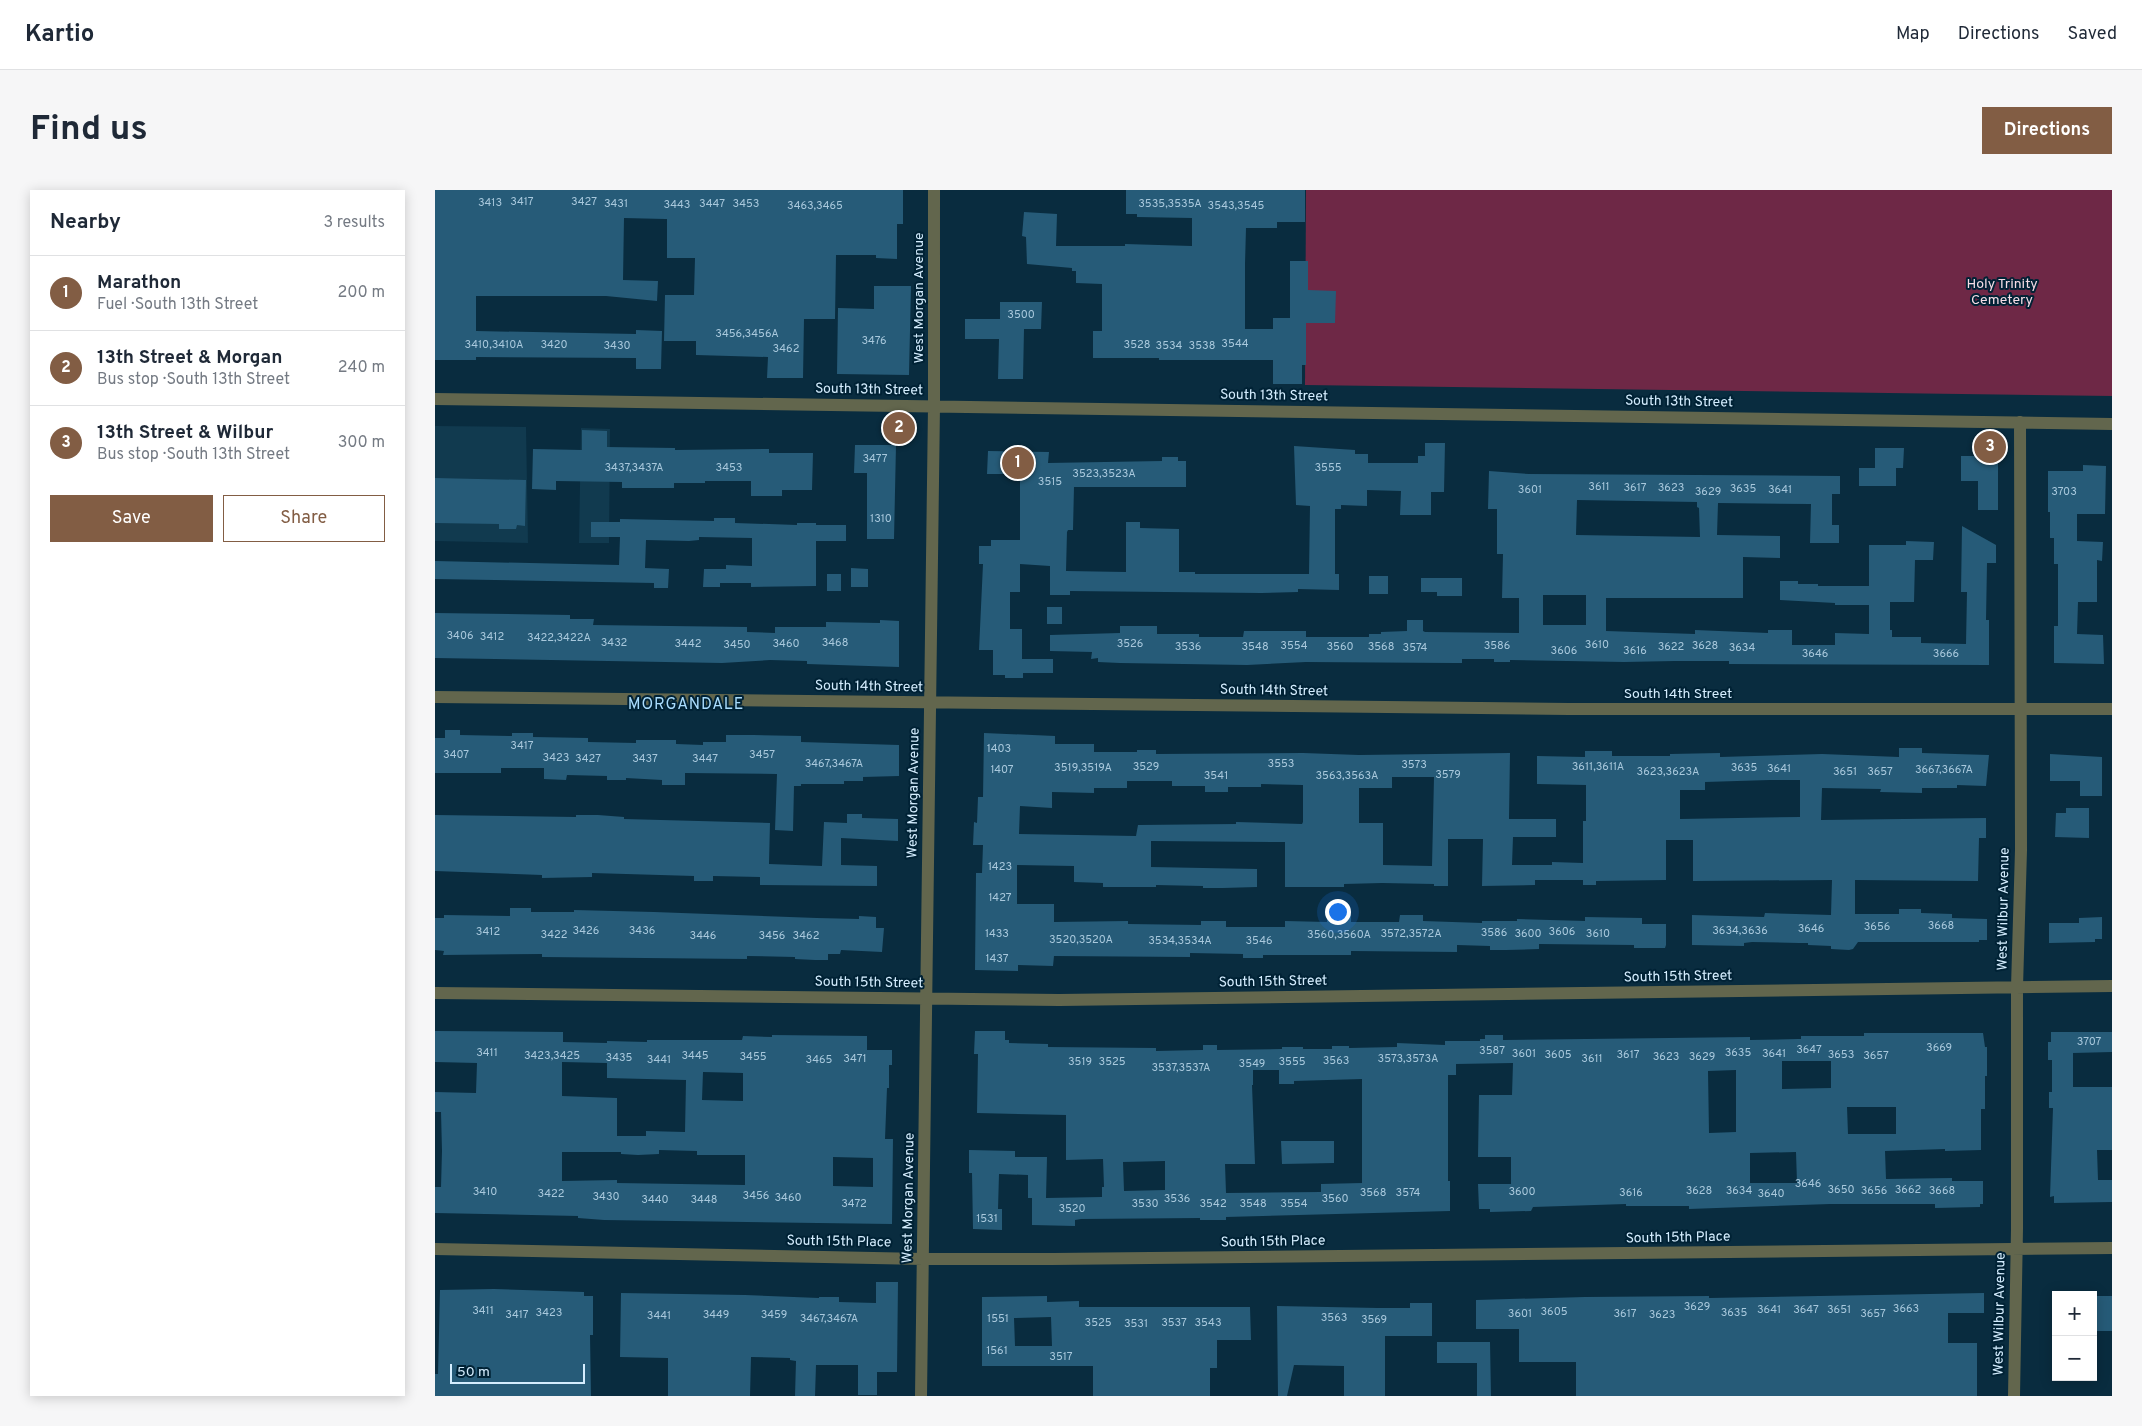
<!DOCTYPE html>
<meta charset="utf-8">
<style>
body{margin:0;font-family:Overpass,sans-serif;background:#f6f6f7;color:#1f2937}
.controls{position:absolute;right:15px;bottom:15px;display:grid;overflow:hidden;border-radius:0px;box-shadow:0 2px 12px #0003}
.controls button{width:45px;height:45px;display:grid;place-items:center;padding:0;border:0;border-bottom:1px solid #e0e1e3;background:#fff;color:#1f2937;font:25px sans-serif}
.scale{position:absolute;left:15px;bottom:12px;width:135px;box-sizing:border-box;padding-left:5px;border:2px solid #d4edfe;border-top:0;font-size:14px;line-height:18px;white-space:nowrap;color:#d4edfe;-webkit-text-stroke:4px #002235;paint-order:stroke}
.you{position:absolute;left:902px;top:721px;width:18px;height:18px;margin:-12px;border:4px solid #fff;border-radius:50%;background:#1a73e8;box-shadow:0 0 0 8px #1a73e833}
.badge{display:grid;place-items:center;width:32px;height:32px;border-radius:50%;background:#825d44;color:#fff;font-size:16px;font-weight:700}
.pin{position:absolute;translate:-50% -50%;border:2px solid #fff;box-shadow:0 1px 5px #0006}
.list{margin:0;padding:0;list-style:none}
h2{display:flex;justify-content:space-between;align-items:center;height:65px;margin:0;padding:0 20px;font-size:21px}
h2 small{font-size:16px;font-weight:400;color:#747a83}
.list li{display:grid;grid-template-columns:32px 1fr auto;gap:15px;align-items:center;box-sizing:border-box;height:75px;padding:0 20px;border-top:1px solid #e0e1e3}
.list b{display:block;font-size:19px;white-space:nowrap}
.list p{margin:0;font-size:16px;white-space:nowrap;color:#747a83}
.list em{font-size:16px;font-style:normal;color:#747a83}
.actions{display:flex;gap:10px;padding:15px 20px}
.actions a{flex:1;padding:11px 0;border:1px solid #825d44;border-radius:0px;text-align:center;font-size:18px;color:#825d44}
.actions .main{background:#825d44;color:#fff}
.map{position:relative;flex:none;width:1677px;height:1206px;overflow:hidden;border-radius:0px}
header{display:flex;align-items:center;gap:30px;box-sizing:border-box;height:70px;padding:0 25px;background:#fff;border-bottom:1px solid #e0e1e3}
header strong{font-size:24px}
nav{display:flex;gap:28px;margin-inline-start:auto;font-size:18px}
.intro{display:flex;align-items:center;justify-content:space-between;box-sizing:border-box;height:120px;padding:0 30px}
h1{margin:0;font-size:35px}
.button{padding:12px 22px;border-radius:0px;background:#825d44;color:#fff;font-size:18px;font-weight:700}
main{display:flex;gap:30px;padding:0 30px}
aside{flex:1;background:#fff;border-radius:0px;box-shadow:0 2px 12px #0003}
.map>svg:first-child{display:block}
</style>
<header>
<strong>Kartio</strong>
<nav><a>Map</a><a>Directions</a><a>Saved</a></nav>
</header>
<div class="intro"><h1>Find us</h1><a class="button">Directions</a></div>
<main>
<aside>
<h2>Nearby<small>3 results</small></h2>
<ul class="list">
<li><span class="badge">1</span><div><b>Marathon</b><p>Fuel · South 13th Street</p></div><em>200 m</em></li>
<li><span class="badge">2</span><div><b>13th Street &amp; Morgan</b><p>Bus stop · South 13th Street</p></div><em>240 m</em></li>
<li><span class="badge">3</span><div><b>13th Street &amp; Wilbur</b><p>Bus stop · South 13th Street</p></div><em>300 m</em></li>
</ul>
<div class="actions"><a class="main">Save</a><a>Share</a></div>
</aside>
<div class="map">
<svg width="1677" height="1206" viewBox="0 0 1677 1206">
<rect width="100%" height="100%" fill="#092c3f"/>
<path fill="#113a4f" d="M0,236L91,237L93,353L0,351Z
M146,238L175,239L174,353H144Z"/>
<path fill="#6e2846" d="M871,0H1677V206L870,195Z"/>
<path fill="#265b78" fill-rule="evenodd" d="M0,0H468V34H462V69L441,68V65H401L400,129H369L368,188H332L333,167L261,165V151H229L230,105H259L260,68H232V29H230L189,28L188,90L223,91L222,111L171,106H41V141L201,144V140L227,141L226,179H201V168L41,167V170H0Z
M691,0H870V32H842V38H811L810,74V139H838V128H855V71H873V100L901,101L900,133H871V175H867V194H838V170H724V168H658V141H667V94L641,93V81H637V78L592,74L591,47L587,46L589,22L622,24L621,56H690V54L757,56V28L702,27V24H691Z
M439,96H476L474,185L402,184L403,118L439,119Z
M565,112H607L606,139H589L588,189H563L564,149H530V129H565Z
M147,240L172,241V257L240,258V260L334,259V263H378L377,300H347V306H316V291H270V293H239V298H187V292L121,291V300L97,299L98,259L147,260Z
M990,253H1010L1009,302H996V325H965L966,301L932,300V316L906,315V319H900V384H904V400L863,399V402L826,403L635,401V405H615V376L585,374V402H575V439H587V469H618V483H588V488H570V485H558V460H544L548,374H544V356H556V350H585V284H552L553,261L614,262L613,273L727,271V267H743V271H751V297H639L638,340H633L632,342L631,381L691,382V332H705V338L744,339V382H760V384H874L875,316L861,315L859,256L920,260V264H933V273H983V266H990Z
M420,255H461L459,349H432V283H419Z
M1440,258H1469L1468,278H1461V296H1424V278H1440Z
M1539,262H1563V320H1543V291H1526V266H1539Z
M1648,275L1671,276L1670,324H1642V351L1668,352L1667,371L1662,370V412H1643L1642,444L1668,445L1669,474L1619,473V436H1623V374H1619V348H1615V322H1613V281H1648Z
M1054,281L1094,284L1405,286V304H1397V335H1404V353H1375L1376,314L1283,313L1282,345L1345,346V368L1308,367V408H1171V441L1260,444V440L1333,443V440H1357V455H1400V443L1434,444V415H1400V413L1345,410V391H1363V394H1383V396H1434V355H1471V351L1499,352L1498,370H1480L1479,412H1455V440H1457V447H1486V453L1531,454L1532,402H1526L1527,336L1561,355V373H1552L1551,430H1554V475L1294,474V471H1240L1189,472L1075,470V472H1059V469H1027V473H1018L871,472L812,475L685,473L663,472V468L656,469L657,462L615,461V445L685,443V436H722V444H764V447H808L809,441H871V447H934V444H946V442L972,441V430H988V441L990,442L1084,443V408H1067L1068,364H1062V319H1053ZM1142,310L1262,312V317L1264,318L1265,347L1141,345ZM1108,405H1151V435H1108Z
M0,288L91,290L90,336L82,335L81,339H64V334L0,333Z
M279,328H300V333L362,335V333H381V335H411V351H381V396L316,397V393H285V397H268L269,379H291V375L317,376V348L264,347V350L254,351L211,350L210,378L234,379L233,398H219V393L0,389V371L184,375L185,347H156V332H185V329L279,331Z
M416,378L433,379V397H416Z
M392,384H406V401H392Z
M934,386H953V404H934Z
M986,388H1027V406H1002V402H986Z
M612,417H627V434H612Z
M0,423L135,425V429H159L158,435L312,437V442L340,443V437H391V432L445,433V430L464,431V477L372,474V471L335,470L287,473L0,468Z
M10,540H25V545L77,546V543H98V547L153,548V552L201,553V550H241V554L268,555V552H291V545H318L366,546V552L464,555V586L428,587V591H409V594H366V596H359L358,641L340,640L342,584L250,583V595H227V590L191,588V590H172V586L132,585L131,590L109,589V578H66V583H0V548H10Z
M549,543L620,546V554H659V562H702V560H721V564L868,563L924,565L1075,563L1074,629H1121V647H1078L1077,675H1117V672L1148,673V631H1151V595L1102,594V566L1150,567V561H1177V566H1235V564L1285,563V567L1387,564L1464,567V558H1487V563L1554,565L1551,596L1522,595V598H1487V603L1445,602L1446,599L1387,598L1386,630L1551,628V648H1544L1543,691L1420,690V724H1464V719H1486V723L1517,724V728L1552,729V750H1544V752H1423L1418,759L1414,760L1396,759V756L1373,755V753H1364L1317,752L1309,753V756L1257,755V725L1329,727L1330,723L1396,725L1397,690L1258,691V650H1231V690L1161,691V695H1148V690H1100V695L1047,696L1048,649H1013V696H999V694L947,693L909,694V697H850V652L716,651V677L822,679V697L788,698H768V696L721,695V697H668V693L639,692V676L582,675V714H619V732L693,731V734L766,735V731H791V737H850V731L892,732V725H916V732H964L965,725H988V731L1047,733V731H1082V729L1150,731V727L1207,728V734H1231V755L1230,758H1199V755L1104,754V759L1071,760H1055V756L1022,755V762L916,761V765H828V768H808V764L755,763V767L619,766L618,776L583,775V781L540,780L541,683H547L548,655H538L539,632L542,633L543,607H548ZM957,587H999L997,676L948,675V633H924V598H957ZM1335,590H1365V627L1245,629V600H1270V592ZM692,591H737V596H770V602H793V597H826V594L868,595V632L867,634L801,632V634L703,635L701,646L584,644L585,616L617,618V602L659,603V598H692Z
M1615,564L1667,567V606H1645V591H1615Z
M1631,618H1654V648L1620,647L1621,623H1631Z
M412,624H427V628L463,629V651L406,648V675L442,676V696L325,695V687L278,686V691H259V686L157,683V687L107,688V685L0,681V625L141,627V625H163L189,627V629L335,633L334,674L387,676L389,632L412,633Z
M75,718H96V722H139V720L219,722L382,728L424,729V726L441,727V738H449L447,762L406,760L405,764H393V770H380L360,769V767L312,766V769L107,767V764L8,765L9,761L0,760V728H9V725L75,726Z
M1667,727V749H1660V752L1614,753V733H1644V728Z
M0,841L128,842V852L172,853V851L212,852V850H307L308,846L337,847V845L432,846V860H457V875H454V898H452L450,949H458L457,1034L169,1030L143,1028V1026L0,1023V997H6L7,961L6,922H0V902L41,903L42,873L0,872ZM127,872L172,873V888L251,890L250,942L211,941V946H182V908L127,906ZM268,882L308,883V911L267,910ZM224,960L262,961V965H310V995L182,993V990L127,991V962H186V964L203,965L224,964ZM398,967L438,968V997L398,996Z
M540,841H570V850H574V853L613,854V857L721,858V861L766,860H768V855H782V860L847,859V857H868V859H897V856H914V858L962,857V853L1010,855V851H1045V849H1050V845H1068V850L1315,847V850L1363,849H1366V846H1429V843H1548L1550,857H1552V886H1550V919H1546V960L1510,961V959L1450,961L1451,989L1517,988V991H1548V1014H1545V1017L1500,1018V1014H1395L1254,1019V1016H1191V1014L1098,1017L1096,1021L1055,1022V1019H1044L1043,994H1076V967H1043L1044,905H1077L1078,873L1021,874V885H1013V991H1015V1021L791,1027V1030H765V1028L646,1029L640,1030V1036L597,1035V1008H593V985L564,984L563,1019H567V1040L538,1039L537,983H534V960L580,961V967H612L611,1008L667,1007V997H669L668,969L631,970V925L542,923L543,864H539ZM1347,871H1396V898L1347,899ZM818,880H844V894H859V891L927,889V993L886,994V1002L791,1003L790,974H820L817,895H818ZM1301,880V942L1274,943L1273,881ZM1412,917H1461V944H1413ZM1361,962L1362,993H1315V963ZM730,971V1000L689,1001L688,972Z
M1616,842H1677V862L1638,863V897H1677V960H1662L1663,990H1677V1012L1619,1013V1006L1615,1007L1618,918H1614V902H1617V870H1613V852H1616Z
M846,951H899V973L847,974Z
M441,1092H463L462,1182H442V1205H423V1175H381L380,1206H360L361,1171L355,1170V1168L316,1167L315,1206H233V1168L185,1167L186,1103L310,1105L384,1108V1107H404V1112L441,1113Z
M59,1099L149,1102V1106H158V1145H155L156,1206H0V1184H3L5,1100Z
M1549,1103V1123H1513V1153H1542V1206H1141V1172H1084V1139H1041V1110L1150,1107L1274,1106V1108Z
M612,1106V1112L644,1111V1117H815L816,1150H782V1178H775V1206H658V1176H547V1107ZM616,1127L617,1156H580L579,1128Z
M1658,1106H1677V1141H1658Z
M975,1113H997V1146H950V1206H909V1176L859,1175L852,1206H843L842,1116L943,1118H975Z
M1002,1152H1055L1056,1206H1042V1173H1002Z"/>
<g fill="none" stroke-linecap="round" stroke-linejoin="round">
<path stroke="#62664d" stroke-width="12" d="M0,209L1677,234
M0,507L1134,519H1677
M0,803L624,810L1677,796
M0,1059L488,1069H618L1677,1058
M486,1206L499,216V0
M1579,1206L1582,1039V797L1586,660L1585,232"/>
</g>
<g text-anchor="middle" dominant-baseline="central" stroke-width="4" stroke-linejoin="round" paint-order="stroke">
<g font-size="11" fill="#a8c8dc">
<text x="87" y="12">3417</text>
<text x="149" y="12">3427</text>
<text x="55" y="13">3413</text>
<text x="181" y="14">3431</text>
<text x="277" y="14">3447</text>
<text x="311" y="14">3453</text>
<text x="735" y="14">3535,3535A</text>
<text x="242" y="15">3443</text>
<text x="380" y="16">3463,3465</text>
<text x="801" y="16">3543,3545</text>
<text x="586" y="125">3500</text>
<text x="312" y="144">3456,3456A</text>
<text x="439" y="151">3476</text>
<text x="800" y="154">3544</text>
<text x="59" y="155">3410,3410A</text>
<text x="119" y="155">3420</text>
<text x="702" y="155">3528</text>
<text x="182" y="156">3430</text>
<text x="734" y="156">3534</text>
<text x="767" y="156">3538</text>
<text x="351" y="159">3462</text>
<text x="440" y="269">3477</text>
<text x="199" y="278">3437,3437A</text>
<text x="294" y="278">3453</text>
<text x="893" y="278">3555</text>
<text x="669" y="284">3523,3523A</text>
<text x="615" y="292">3515</text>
<text x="1164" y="297">3611</text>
<text x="1200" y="298">3617</text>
<text x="1236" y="298">3623</text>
<text x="1308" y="299">3635</text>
<text x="1095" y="300">3601</text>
<text x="1345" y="300">3641</text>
<text x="1273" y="302">3629</text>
<text x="1629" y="302">3703</text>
<text x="446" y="329">1310</text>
<text x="25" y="446">3406</text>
<text x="57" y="447">3412</text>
<text x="124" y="448">3422,3422A</text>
<text x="179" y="453">3432</text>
<text x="400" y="453">3468</text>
<text x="253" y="454">3442</text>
<text x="351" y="454">3460</text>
<text x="695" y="454">3526</text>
<text x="302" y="455">3450</text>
<text x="1162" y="455">3610</text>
<text x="859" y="456">3554</text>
<text x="1062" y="456">3586</text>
<text x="1270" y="456">3628</text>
<text x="753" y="457">3536</text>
<text x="820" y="457">3548</text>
<text x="905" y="457">3560</text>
<text x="946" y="457">3568</text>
<text x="1236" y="457">3622</text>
<text x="980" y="458">3574</text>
<text x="1307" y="458">3634</text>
<text x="1129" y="461">3606</text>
<text x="1200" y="461">3616</text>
<text x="1380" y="464">3646</text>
<text x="1511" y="464">3666</text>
<text x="87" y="556">3417</text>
<text x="564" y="559">1403</text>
<text x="21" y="565">3407</text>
<text x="327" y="565">3457</text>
<text x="121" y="568">3423</text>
<text x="153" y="569">3427</text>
<text x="210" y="569">3437</text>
<text x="270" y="569">3447</text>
<text x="399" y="574">3467,3467A</text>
<text x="846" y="574">3553</text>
<text x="979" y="575">3573</text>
<text x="711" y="577">3529</text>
<text x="1163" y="577">3611,3611A</text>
<text x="648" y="578">3519,3519A</text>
<text x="1309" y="578">3635</text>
<text x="1344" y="579">3641</text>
<text x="567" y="580">1407</text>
<text x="1509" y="580">3667,3667A</text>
<text x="1233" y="582">3623,3623A</text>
<text x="1410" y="582">3651</text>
<text x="1445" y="582">3657</text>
<text x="1013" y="585">3579</text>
<text x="781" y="586">3541</text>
<text x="912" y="586">3563,3563A</text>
<text x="565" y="677">1423</text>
<text x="565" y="708">1427</text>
<text x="1506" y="736">3668</text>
<text x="1442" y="737">3656</text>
<text x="1376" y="739">3646</text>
<text x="151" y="741">3426</text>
<text x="207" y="741">3436</text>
<text x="1305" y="741">3634,3636</text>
<text x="53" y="742">3412</text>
<text x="1127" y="742">3606</text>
<text x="1059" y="743">3586</text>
<text x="562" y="744">1433</text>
<text x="976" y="744">3572,3572A</text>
<text x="1093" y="744">3600</text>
<text x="1163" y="744">3610</text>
<text x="119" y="745">3422</text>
<text x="904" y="745">3560,3560A</text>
<text x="268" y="746">3446</text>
<text x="337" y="746">3456</text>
<text x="371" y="746">3462</text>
<text x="646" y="750">3520,3520A</text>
<text x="745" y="751">3534,3534A</text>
<text x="824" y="751">3546</text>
<text x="562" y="769">1437</text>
<text x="1654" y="852">3707</text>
<text x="1504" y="858">3669</text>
<text x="1374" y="860">3647</text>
<text x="1057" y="861">3587</text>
<text x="52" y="863">3411</text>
<text x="1303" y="863">3635</text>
<text x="1089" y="864">3601</text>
<text x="1339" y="864">3641</text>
<text x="1123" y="865">3605</text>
<text x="1193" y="865">3617</text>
<text x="1406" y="865">3653</text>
<text x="117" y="866">3423,3425</text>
<text x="260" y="866">3445</text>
<text x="1441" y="866">3657</text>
<text x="318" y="867">3455</text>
<text x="1231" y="867">3623</text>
<text x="1267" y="867">3629</text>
<text x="184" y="868">3435</text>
<text x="420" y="869">3471</text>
<text x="973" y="869">3573,3573A</text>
<text x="1157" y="869">3611</text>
<text x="224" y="870">3441</text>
<text x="384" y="870">3465</text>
<text x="901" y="871">3563</text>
<text x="645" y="872">3519</text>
<text x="677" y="872">3525</text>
<text x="857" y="872">3555</text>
<text x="817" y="874">3549</text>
<text x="746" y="878">3537,3537A</text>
<text x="1373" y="994">3646</text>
<text x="1406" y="1000">3650</text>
<text x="1473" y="1000">3662</text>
<text x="1264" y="1001">3628</text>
<text x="1304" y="1001">3634</text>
<text x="1439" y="1001">3656</text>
<text x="1507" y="1001">3668</text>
<text x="50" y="1002">3410</text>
<text x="1087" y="1002">3600</text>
<text x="938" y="1003">3568</text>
<text x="973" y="1003">3574</text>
<text x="1196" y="1003">3616</text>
<text x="116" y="1004">3422</text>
<text x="1336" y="1004">3640</text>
<text x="321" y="1006">3456</text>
<text x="171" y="1007">3430</text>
<text x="353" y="1008">3460</text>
<text x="742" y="1009">3536</text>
<text x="900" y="1009">3560</text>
<text x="220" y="1010">3440</text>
<text x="269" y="1010">3448</text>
<text x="419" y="1014">3472</text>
<text x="710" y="1014">3530</text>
<text x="778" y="1014">3542</text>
<text x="818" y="1014">3548</text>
<text x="859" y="1014">3554</text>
<text x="637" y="1019">3520</text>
<text x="552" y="1029">1531</text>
<text x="1262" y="1117">3629</text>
<text x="1471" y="1119">3663</text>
<text x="1334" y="1120">3641</text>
<text x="1371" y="1120">3647</text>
<text x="1404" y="1120">3651</text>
<text x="48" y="1121">3411</text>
<text x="1119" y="1122">3605</text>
<text x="114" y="1123">3423</text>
<text x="1299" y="1123">3635</text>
<text x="1085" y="1124">3601</text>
<text x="1190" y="1124">3617</text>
<text x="1438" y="1124">3657</text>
<text x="82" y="1125">3417</text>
<text x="281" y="1125">3449</text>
<text x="339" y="1125">3459</text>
<text x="1227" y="1125">3623</text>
<text x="224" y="1126">3441</text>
<text x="899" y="1128">3563</text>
<text x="394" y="1129">3467,3467A</text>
<text x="563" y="1129">1551</text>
<text x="939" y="1130">3569</text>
<text x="663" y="1133">3525</text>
<text x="739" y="1133">3537</text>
<text x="773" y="1133">3543</text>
<text x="701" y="1134">3531</text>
<text x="562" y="1161">1561</text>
<text x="626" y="1167">3517</text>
</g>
<g font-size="14" fill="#f6dce5" stroke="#002235">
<text x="1567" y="94">Holy Trinity<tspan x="1567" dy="16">Cemetery</tspan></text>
</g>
<g font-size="14" fill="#d4edfe" stroke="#002235">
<text transform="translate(484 108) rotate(-90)">West Morgan Avenue</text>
<text transform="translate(434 200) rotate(1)">South 13th Street</text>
<text transform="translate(839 206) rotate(1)">South 13th Street</text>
<text transform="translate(1244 212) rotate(1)">South 13th Street</text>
<text transform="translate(434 497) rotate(1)">South 14th Street</text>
<text transform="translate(839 501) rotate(1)">South 14th Street</text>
<text x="1243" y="504">South 14th Street</text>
<text transform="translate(479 603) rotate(-89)">West Morgan Avenue</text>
<text transform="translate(1569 719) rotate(-89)">West Wilbur Avenue</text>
<text transform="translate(1243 787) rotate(-1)">South 15th Street</text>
<text transform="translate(838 792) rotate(-1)">South 15th Street</text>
<text transform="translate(434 793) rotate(1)">South 15th Street</text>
<text transform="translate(474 1008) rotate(-89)">West Morgan Avenue</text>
<text transform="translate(1243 1048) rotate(-1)">South 15th Place</text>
<text transform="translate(404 1052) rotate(1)">South 15th Place</text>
<text transform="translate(838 1052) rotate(-1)">South 15th Place</text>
<text transform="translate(1565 1124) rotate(-89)">West Wilbur Avenue</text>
</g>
<g font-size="16" letter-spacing="1" fill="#a9dcfd" stroke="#002235">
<text x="251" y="515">MORGANDALE</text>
</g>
</g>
</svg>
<div class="controls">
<button>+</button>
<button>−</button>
</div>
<div class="scale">50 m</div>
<div class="you"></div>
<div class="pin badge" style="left:583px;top:273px">1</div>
<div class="pin badge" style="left:464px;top:238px">2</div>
<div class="pin badge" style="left:1555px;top:257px">3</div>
</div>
</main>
